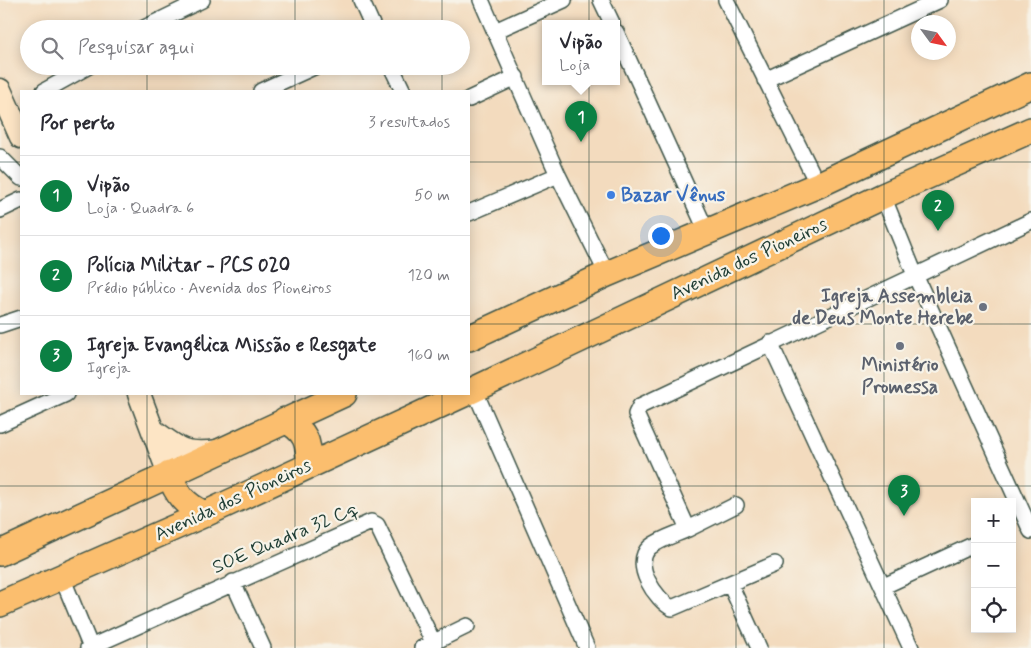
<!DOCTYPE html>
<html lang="pt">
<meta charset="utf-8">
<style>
body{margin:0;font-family:Mynerve,sans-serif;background:#f2f2f3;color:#2b2b33}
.controls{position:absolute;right:15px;bottom:15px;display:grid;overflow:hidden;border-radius:0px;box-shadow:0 2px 12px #0003}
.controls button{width:45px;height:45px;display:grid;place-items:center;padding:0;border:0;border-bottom:1px solid #e1e1e2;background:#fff;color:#2b2b33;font:25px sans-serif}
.compass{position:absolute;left:911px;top:15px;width:45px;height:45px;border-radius:50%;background:#fff;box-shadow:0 2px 12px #0003;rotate:123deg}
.you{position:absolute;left:660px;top:235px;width:18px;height:18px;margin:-12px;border:4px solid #fff;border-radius:50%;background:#1a73e8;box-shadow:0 0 0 8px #1a73e833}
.badge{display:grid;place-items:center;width:32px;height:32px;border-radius:50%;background:#0b8043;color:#fff;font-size:16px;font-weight:700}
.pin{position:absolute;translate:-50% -41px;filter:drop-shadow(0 1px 2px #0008)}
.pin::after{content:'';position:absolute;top:26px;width:18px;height:15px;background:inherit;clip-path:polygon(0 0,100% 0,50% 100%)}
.popup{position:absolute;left:542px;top:20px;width:78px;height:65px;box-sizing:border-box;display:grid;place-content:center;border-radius:0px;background:#fff;filter:drop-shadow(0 1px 4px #0005);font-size:16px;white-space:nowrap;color:#7c7c81}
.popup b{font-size:19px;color:#2b2b33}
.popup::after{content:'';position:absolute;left:50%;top:100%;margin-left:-10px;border:10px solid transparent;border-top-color:#fff}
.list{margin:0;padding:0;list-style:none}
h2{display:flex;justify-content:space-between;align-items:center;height:65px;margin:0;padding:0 20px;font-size:21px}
h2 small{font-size:16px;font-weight:400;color:#7c7c81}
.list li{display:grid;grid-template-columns:32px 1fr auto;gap:15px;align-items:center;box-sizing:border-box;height:80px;padding:0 20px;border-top:1px solid #e1e1e2}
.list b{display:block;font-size:19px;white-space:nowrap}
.list p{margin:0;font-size:16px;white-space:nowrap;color:#7c7c81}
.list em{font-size:16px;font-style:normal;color:#7c7c81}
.icon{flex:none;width:28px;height:28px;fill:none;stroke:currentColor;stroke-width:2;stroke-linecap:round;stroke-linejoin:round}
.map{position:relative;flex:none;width:1031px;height:648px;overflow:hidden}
.search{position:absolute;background:#fff;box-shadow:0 2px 12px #0003;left:20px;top:20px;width:450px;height:55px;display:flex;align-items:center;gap:12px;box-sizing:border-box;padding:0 18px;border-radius:28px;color:#7c7c81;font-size:19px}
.panel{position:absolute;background:#fff;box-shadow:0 2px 12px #0003;left:20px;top:90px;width:450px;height:305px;border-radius:0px}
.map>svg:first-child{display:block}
</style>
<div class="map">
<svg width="1031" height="648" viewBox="0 0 1031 648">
<rect width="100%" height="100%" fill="#f7f3e8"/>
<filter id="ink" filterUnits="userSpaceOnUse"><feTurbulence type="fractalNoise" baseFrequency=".02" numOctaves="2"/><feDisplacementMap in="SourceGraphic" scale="10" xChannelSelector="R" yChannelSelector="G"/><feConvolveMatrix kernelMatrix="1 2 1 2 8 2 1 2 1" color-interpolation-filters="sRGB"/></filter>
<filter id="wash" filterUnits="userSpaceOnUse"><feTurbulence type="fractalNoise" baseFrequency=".0096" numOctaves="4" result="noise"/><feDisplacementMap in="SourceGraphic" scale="20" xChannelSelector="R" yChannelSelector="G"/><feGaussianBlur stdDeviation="1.12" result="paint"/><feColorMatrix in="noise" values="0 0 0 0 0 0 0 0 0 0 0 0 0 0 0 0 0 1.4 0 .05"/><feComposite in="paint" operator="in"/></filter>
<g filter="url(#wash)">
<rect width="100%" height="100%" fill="#f3dbbe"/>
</g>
<g filter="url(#ink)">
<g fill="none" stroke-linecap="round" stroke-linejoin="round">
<defs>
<path id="street" d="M361,0L374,29
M481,0L558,175L607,274
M601,0L612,23
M726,0L818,185
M142,29L202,0
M495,31L564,0
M616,32L707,232
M391,66L403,91
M765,80L940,0
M44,91L89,66
M261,91L316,66
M469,99L516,77
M0,157L21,178
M883,196L915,275L1031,531
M0,210L21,200
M469,213L558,175
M0,325L21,318
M770,343L911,648
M474,389L587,648
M0,424L66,394
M688,529L736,505
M775,564L672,608C656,600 631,564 650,547C660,539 677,534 688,529L636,414L640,406L1031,221
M62,577L91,648
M233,582L263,648
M730,584L759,648
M884,586L975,544
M88,648L371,522L377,525L433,642
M422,648L467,626"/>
<path id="secondary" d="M0,90L21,137
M139,394L169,474
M154,431C181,451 185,455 219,451"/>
<path id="primary" d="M469,338L607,274L818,185L1031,85
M469,392L883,196L1031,130
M285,420C306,431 309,442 309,464
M169,474C177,494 184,505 205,514
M0,553L344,394
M0,604L205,514L464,394"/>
</defs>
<use href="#street" stroke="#3f5549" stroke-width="18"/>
<use href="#secondary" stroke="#3f5549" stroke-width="25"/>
<use href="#primary" stroke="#3f5549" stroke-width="28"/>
<use href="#street" stroke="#fff" stroke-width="15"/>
<use href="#secondary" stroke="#fde5c5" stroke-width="22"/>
<use href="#primary" stroke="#fbbe6e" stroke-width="25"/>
</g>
</g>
<path fill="none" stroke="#1f3d34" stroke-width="1" stroke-opacity="0.55" d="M147,0V29M295,0V29M442,0V29M589,0V648M736,0V648M884,0V648M147,66V91M295,66V91M442,66V91M0,162H21M469,162H1031M0,324H21M469,324H1031M147,394V648M295,394V648M442,394V648M0,486H1031"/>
<circle fill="#3f7fe0" stroke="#f7f3e8" stroke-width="2" cx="611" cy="195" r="5"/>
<g fill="#6b7280" stroke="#f7f3e8" stroke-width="2">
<circle cx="983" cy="307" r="5"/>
<circle cx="900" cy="346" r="5"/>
</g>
<g text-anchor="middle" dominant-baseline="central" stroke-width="4.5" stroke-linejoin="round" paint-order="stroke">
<g font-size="19" font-weight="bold" fill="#366cbe" stroke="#f7f3e8" text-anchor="start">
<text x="621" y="195">Bazar Vênus</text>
</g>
<g font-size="19" fill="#1f3d34" stroke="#f7f3e8">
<text transform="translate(749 259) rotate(-25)">Avenida dos Pioneiros</text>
<text transform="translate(233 500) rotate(-25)">Avenida dos Pioneiros</text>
<text transform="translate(285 538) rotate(-23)">SOE Quadra 32 Cq</text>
</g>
<g font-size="19" font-weight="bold" fill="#5b616d" stroke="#f7f3e8" text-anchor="end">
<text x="973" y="296">Igreja Assembleia<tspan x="973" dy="22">de Deus Monte Herebe</tspan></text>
<text x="900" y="365" text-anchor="middle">Ministério<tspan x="900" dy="22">Promessa</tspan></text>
</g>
</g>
</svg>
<div class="controls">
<button>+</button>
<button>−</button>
<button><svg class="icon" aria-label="locate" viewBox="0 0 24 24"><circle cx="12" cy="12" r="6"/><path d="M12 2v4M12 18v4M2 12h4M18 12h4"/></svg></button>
</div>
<svg class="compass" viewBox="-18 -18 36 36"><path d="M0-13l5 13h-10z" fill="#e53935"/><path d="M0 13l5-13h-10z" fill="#7c7c81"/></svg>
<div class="you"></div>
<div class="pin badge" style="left:581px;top:142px">1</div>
<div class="popup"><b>Vipão</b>Loja</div>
<div class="pin badge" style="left:938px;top:231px">2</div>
<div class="pin badge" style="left:904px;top:516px">3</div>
<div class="search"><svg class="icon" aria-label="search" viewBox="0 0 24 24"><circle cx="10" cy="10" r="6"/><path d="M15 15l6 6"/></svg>Pesquisar aqui</div>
<section class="panel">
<h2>Por perto<small>3 resultados</small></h2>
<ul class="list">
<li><span class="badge">1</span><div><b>Vipão</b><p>Loja · Quadra 6</p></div><em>50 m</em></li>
<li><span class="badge">2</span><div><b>Polícia Militar - PCS 020</b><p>Prédio público · Avenida dos Pioneiros</p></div><em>120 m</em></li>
<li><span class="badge">3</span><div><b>Igreja Evangélica Missão e Resgate</b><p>Igreja</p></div><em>160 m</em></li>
</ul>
</section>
</div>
